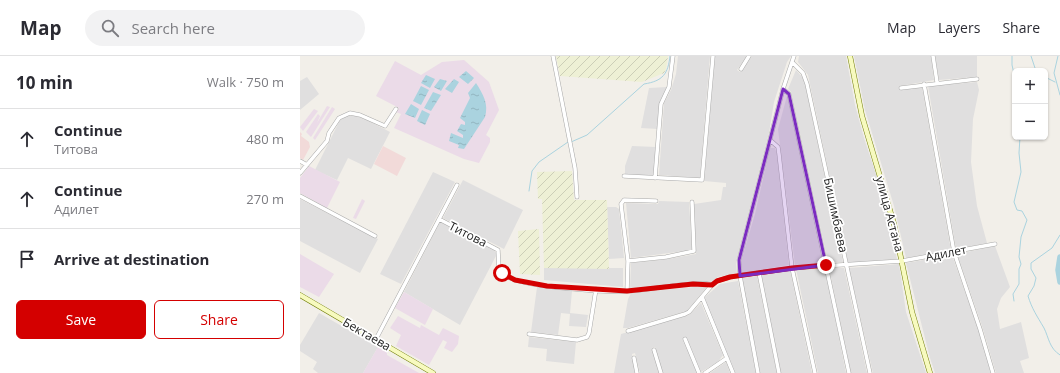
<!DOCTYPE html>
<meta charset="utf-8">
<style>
body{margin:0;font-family:"Open Sans",sans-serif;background:#f2f2f3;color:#2b2b33}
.controls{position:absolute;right:12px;top:12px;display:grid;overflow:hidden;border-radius:6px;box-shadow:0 1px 3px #0004}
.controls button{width:36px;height:36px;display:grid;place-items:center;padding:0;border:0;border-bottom:1px solid #e1e1e2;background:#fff;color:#2b2b33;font:20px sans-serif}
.stop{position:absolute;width:12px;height:12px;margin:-9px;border:3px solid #d40000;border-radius:50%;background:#fff}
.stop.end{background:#d40000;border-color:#fff;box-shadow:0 1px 4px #0008}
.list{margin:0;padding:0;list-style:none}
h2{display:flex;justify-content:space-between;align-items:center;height:52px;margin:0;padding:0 16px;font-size:17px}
h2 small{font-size:13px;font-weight:400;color:#7c7c81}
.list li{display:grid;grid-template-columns:26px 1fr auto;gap:12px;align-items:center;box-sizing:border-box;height:60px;padding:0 16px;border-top:1px solid #e1e1e2}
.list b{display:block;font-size:15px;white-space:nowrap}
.list p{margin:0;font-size:13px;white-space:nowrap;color:#7c7c81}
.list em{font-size:13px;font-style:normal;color:#7c7c81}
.actions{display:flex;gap:8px;padding:12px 16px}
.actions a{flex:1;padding:9px 0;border:1px solid #d40000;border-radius:6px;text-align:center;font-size:14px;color:#d40000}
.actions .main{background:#d40000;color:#fff}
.icon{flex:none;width:22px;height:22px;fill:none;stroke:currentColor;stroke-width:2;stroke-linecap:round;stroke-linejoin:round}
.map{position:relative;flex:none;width:760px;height:317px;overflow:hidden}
header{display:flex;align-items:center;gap:24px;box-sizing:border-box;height:56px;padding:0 20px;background:#fff;border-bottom:1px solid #e1e1e2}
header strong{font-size:19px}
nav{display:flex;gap:22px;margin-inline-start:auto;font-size:14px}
.search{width:280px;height:36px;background:#f2f2f3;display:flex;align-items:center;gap:10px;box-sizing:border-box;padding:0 14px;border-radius:22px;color:#7c7c81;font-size:15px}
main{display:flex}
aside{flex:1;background:#fff}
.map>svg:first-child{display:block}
</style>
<header>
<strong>Map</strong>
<div class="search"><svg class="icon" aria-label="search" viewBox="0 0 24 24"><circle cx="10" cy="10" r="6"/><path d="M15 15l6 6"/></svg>Search here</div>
<nav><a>Map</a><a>Layers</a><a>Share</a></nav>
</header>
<main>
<aside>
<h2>10 min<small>Walk · 750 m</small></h2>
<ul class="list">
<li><svg class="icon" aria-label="ahead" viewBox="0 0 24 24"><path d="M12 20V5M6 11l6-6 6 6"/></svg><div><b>Continue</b><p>Титова</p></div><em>480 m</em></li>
<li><svg class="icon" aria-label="ahead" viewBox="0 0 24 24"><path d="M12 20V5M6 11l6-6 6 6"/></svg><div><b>Continue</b><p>Адилет</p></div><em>270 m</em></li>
<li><svg class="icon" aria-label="arrive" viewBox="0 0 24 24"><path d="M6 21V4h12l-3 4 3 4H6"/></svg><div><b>Arrive at destination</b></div></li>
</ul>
<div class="actions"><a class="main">Save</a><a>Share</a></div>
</aside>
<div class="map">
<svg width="760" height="317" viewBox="0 0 760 317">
<defs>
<pattern id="farmland-furrows" width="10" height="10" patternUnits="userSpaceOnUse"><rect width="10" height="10" fill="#eef0d5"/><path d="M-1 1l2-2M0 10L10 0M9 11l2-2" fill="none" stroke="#ccceb7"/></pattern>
<pattern id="water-ripples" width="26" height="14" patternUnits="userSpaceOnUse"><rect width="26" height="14" fill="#aad3df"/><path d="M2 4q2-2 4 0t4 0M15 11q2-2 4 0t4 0" fill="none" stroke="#92b5bf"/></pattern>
</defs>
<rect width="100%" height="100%" fill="#f2efe9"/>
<path fill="#e0dfdf" d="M378,0H410L400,122L359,119L364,47L371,34L376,18Z
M415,0H447L437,14L440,16L452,0H491L487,6L474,46L469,77L436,206L437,217L418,221L412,226L330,234L331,207L368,203L396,198L394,148L421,144L423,131H426V127L404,125Z
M499,0H546L555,49L564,82L582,136L597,203L548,207L508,19L498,6Z
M554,0H631L634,24L600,30L601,34L622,31L651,194L606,202L594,150L565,54Z
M635,0H677V21L639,24Z
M496,14L504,23L543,206L528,207L491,36L488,33Z
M7,21L19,38L0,54V25Z
M677,26L679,34L673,63L671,106L677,150L687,187L656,193L628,30Z
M367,31L360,45L357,73L341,72L349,32Z
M487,40L524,207L495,209L478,73Z
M47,60H56L67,64L90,76L71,113L48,102L37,124L15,114L40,64Z
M332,90L356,91L354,120L325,118V110Z
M470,92H475L477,98L489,209L442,217V202L455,158Z
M133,116L155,126L101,228L80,218Z
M163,124L223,154L204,193L143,162Z
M0,143L78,183L60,217L0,185Z
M359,145L389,146L392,194L331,202L326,147L358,148Z
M307,151H316L319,153L324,202L309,203Z
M140,166L192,192L197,198L160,269L104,236Z
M695,190L710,231L701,242L697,253L700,273L721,266L729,302L720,305L724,317H696L682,270L657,198Z
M652,199L679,275L691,317H635L630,302L606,207Z
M599,208L606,256L626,317H573L549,212Z
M244,212H323V231L244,224Z
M525,212L546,317H518L496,213Z
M529,212H544L567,317H551Z
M490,214L512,317H481L461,218Z
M457,220L477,317H460L442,222Z
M438,225L456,317H435L404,242L420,228Z
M237,231L272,235L270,257L288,259L286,271L269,270L270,258L261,257L258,279L231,276Z
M394,231H407L387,255L328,272H323L328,243L331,237Z
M401,247L423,299L418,306L401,316L386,281L383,282L397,317H363L355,291L352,292L359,317H340L335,297L332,298L335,317H314L321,278L389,259Z
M19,257L78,291L63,317H18L13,313L17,306L0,295V289Z
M229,281L276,286L274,308L246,305L247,293L228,291Z
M426,306L430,317H410Z"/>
<path fill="#f2dad9" d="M0,76L2,78L1,80L9,86L10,91L3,104L0,102Z
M83,90L106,102L97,120L74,108Z"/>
<path fill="#ebdbe8" d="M164,4L189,26L199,54L186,79L190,82V86L179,107L164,103L94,72L101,58L96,56L99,52L76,40L95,5L121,19L142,6Z
M27,50L30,51L11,81L6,76L18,58L20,60L17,67Z
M32,51L35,53L15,84L13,82Z
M14,53L18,55L3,75L0,71Z
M9,110L40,126L27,152L0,137V122Z
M62,143L65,145L56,163L53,162Z
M0,198L34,218L19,241L0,231Z
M104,236L133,253L125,269L95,252Z
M98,260L120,272L121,269L139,279L143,272L159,280L158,288L152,296L144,292L147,286L143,284L129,309L96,290L101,279L90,272Z
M78,291L87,296V299L119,317H63Z"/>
<path fill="url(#farmland-furrows)" d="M256,0H368L366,13L364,17L342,26L260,20Z
M272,115L274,144H307L309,213L244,212L242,143H238L237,116Z
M239,173L240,219L220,218L218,175Z"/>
<path fill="url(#water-ripples)" d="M166,15L174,22L168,28L159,21Z
M126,19L135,23L130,32L121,27Z
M140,23L147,25L141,35L134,31Z
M154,23L159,26L152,37L145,33Z
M176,27C183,38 189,48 185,61L164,93L158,92L159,89L149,85L151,77L163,82V79L157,75L161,68L165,69V66L160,62L170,42L168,37Z
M121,30L129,34L121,49L113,45Z
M133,36L141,39L131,55L124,52Z
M111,48L119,53L115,62L105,58Z
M122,54L130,58L125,69L117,65Z"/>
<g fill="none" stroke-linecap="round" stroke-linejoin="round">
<path stroke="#aad3df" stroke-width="1" d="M712,0V9L715,22
M731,0L736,15
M758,0L754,17L760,39
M745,21L755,26
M715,41C711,48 713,54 715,61
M271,86L287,79L344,28C363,25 368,18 370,0
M229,135L232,115L239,106L268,86
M760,179L752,192L731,207V213L736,222L734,230L728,240C732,253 737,260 744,272C749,282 749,292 760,299
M714,245L713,238L719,228V213L721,208L719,201L721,181L727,164L722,155L717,154L714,146L721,116L719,97L720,81"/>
<path stroke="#aad3df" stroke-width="5.5" d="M760,201L758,214L760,226"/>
<defs>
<path id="street" d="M253,0L275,112L277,141
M633,0L637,26
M492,6L503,17L507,28L570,317
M441,13L449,0
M624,28L654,196L680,273L693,317
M601,32L677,23
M483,33L489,38L549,317
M470,84L478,91L479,98L492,212L515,317
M0,105L7,109
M0,117L27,85L29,77L39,62L50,57L60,59L85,70L96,53
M324,120L402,124L413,0
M355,122L361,48L369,31L373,0
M0,140L75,180
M139,163L198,194L199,213C202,216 206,220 210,222C229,231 307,237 329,235C349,234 396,224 412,229
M328,205L366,201L394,195L392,146
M459,217L479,317
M327,235L328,205L321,148L324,144L356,145
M402,241L433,317
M328,275L385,258L389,256L412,229L417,225L430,221L492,212L602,205L695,188
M229,278L277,284L287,281L289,277L296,233
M76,283L157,129
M385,283L399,317
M354,294L361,317
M334,302L337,317
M405,317L427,302
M458,317L440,220L439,204L483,33L494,0"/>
<path id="secondary" d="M550,0L562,60L594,168L612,256L630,317
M0,239L133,317"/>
</defs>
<use href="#street" stroke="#a9a9a9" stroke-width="4.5"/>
<use href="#secondary" stroke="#707d05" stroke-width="5.5"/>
<use href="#street" stroke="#fff" stroke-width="3.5"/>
<use href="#secondary" stroke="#f7fabf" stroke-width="4.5"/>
</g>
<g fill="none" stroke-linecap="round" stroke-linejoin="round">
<path stroke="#d40000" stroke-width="5" d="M202,217L215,224L247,230L327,235L393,228L412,229L417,225L430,221L492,212L526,209"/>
</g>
<path fill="#7b2cbf" fill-opacity="0.2" stroke="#7b2cbf" stroke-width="3" stroke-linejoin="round" d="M483,33L489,38L526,209L440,220L439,204Z"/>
<g text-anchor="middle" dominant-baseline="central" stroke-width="3.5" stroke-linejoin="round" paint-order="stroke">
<g font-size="12" fill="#222" stroke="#fff">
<text transform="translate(590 158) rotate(75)">улица Астана</text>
<text transform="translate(536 159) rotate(78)">Бишимбаева</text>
<text transform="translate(168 178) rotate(27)">Титова</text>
<text transform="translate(646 197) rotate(-11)">Адилет</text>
<text transform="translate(67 278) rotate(30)">Бектаева</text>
</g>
</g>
</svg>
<div class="controls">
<button>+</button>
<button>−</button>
</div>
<div class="stop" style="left:202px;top:217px"></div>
<div class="stop end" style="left:526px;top:209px"></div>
</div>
</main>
